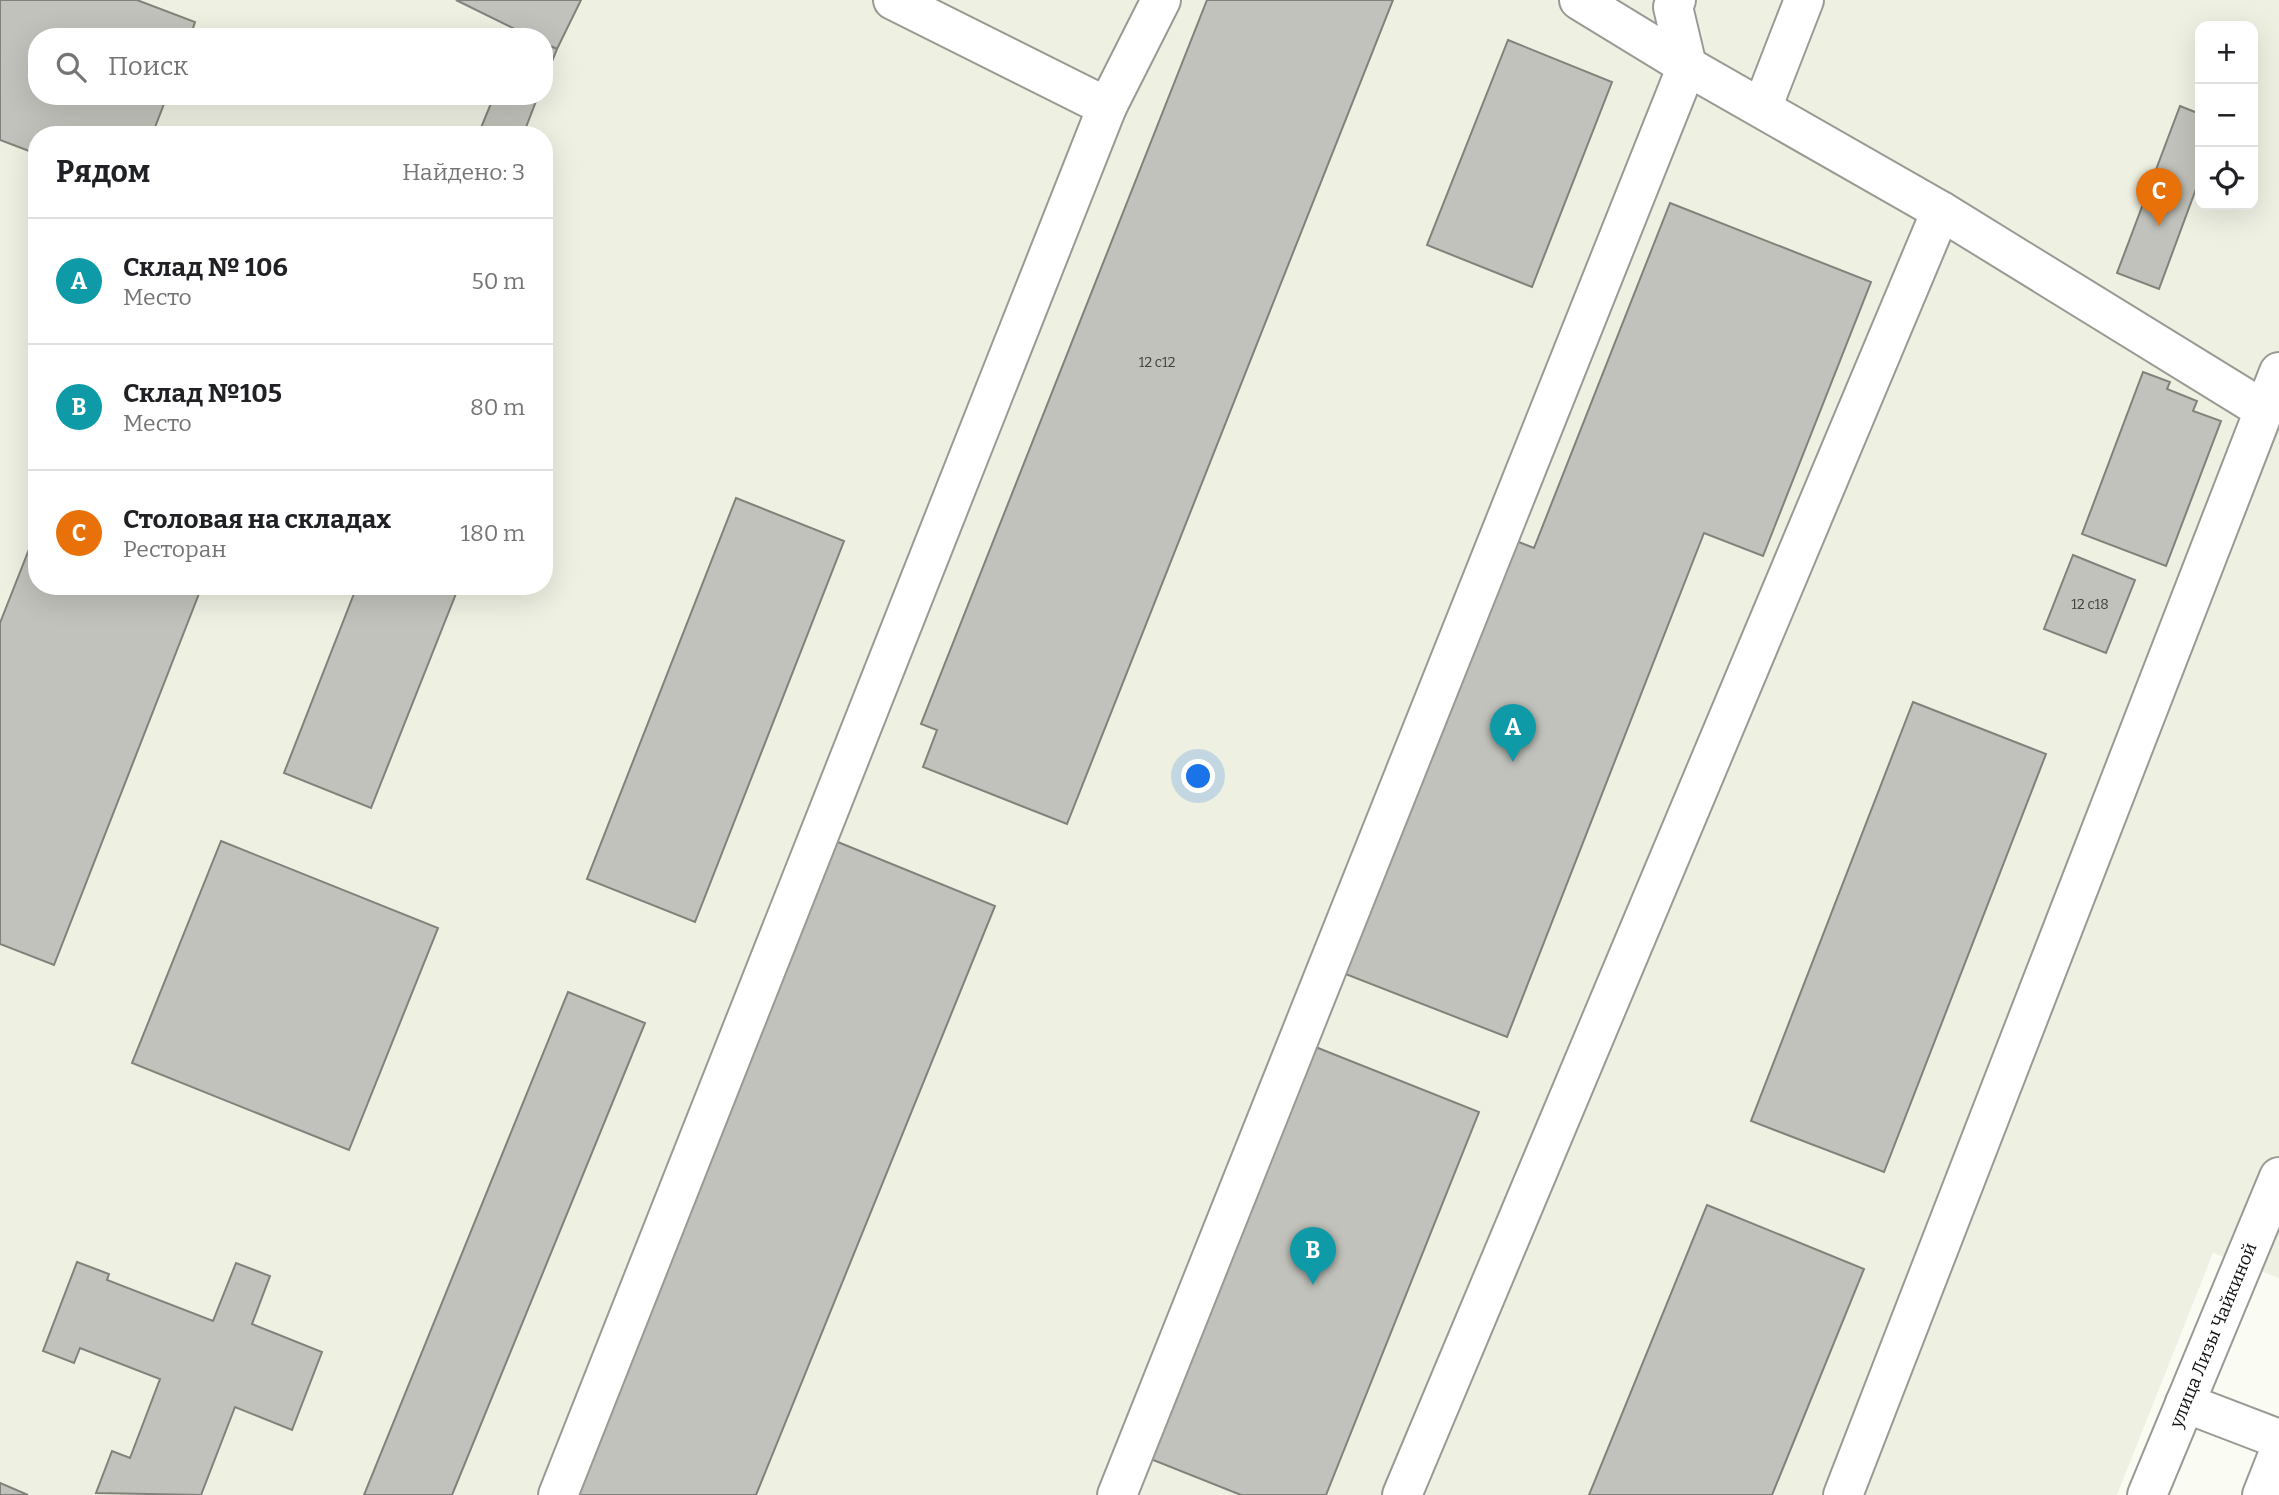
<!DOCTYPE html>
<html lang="ru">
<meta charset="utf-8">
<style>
body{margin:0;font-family:Bitter,serif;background:#f2f2f2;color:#202124}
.controls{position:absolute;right:21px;top:21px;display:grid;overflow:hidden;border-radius:14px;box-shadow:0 7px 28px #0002}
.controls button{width:63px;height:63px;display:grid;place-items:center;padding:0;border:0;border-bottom:2px solid #e0e0e0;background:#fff;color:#202124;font:35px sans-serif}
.you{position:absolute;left:1199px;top:777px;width:24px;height:24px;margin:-18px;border:5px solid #fff;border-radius:50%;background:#1a73e8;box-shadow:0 0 0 10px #1a73e833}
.badge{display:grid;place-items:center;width:46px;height:46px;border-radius:50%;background:#0b8043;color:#fff;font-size:23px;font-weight:700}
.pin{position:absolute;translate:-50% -58px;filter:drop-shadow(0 2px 4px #0008)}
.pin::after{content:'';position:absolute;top:37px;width:24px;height:21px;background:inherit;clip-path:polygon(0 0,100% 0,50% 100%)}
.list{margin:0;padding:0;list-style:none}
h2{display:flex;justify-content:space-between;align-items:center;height:91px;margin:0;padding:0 28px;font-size:30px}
h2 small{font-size:23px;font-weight:400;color:#757577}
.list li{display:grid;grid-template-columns:46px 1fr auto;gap:21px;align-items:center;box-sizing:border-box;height:126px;padding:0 28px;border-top:2px solid #e0e0e0}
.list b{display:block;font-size:26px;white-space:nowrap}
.list p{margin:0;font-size:23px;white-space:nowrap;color:#757577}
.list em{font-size:23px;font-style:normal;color:#757577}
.icon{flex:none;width:38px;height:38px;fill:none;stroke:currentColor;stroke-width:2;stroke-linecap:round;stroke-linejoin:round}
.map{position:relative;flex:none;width:2279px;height:1495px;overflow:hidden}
.search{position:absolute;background:#fff;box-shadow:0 7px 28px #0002;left:28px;top:28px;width:525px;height:77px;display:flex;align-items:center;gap:18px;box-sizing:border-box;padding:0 24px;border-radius:28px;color:#757577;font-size:26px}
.panel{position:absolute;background:#fff;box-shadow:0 7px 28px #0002;left:28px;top:126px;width:525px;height:469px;border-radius:28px}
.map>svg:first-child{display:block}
</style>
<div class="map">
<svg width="2279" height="1495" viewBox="0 0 2279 1495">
<rect width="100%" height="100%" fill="#fafcf4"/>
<path fill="#eef0e2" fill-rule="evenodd" d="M0,0H2279V1278L2213,1253L2117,1495H0ZM2200,26H2253V205H2200ZM37,37H544V96H37ZM37,135H544V586H37Z"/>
<path fill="#c1c2bb" stroke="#81827b" stroke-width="2" d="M0,0H137L195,22L190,37H37V96H167L152,135H37V154L0,140Z
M456,0H581L557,49L544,43V37H531Z
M1207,0H1393L1067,824L923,767L937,730L921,724Z
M1508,40L1612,82L1532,287L1427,245Z
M544,43L557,49L544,81Z
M494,96H538L523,135H478Z
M2180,106L2200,114V178L2159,289L2117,273Z
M1670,203L1871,282L1763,556L1704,533L1507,1037L1330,968L1501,535L1534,548Z
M2143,372L2170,382L2167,389L2197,401L2193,411L2221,421L2166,566L2082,534Z
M736,498L844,541L695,922L587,879Z
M37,529V586H202L54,965L0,944V623Z
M2073,555L2135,580L2106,653L2044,629Z
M357,586H459L371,808L284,773Z
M1913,702L2046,754L1884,1172L1751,1121Z
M828,838L995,906L756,1495H562Z
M221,841L438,928L349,1150L132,1063Z
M568,992L645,1023L452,1495H364Z
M1313,1046L1479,1112L1326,1495H1241L1148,1458Z
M1707,1205L1864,1269L1772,1495H1589Z
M77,1262L109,1274L107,1280L213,1321L236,1263L270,1276L252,1324L322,1352L292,1430L235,1407L201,1495L96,1493L112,1451L130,1458L160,1379L80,1348L74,1363L43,1351Z
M0,1483L28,1495H0Z"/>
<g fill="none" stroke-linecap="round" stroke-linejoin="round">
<defs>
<g id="minor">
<path d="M893,0L1107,107L1161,0"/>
<path d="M1579,0L1687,66L1673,7L1676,0"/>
<path d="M1762,108L1804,0"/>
<path d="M2264,410L2279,372"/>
<path d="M2185,1403L2279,1439"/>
<path d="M558,1495L1107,107"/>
<path d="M1117,1495L1687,66L1941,211L1402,1495"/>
<path d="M1843,1495L2264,410L1941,211"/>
<path id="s1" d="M2147,1495L2279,1177"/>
<path d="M2262,1495L2279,1452"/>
</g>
</defs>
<use href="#minor" stroke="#999a93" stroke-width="42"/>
<use href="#minor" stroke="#fff" stroke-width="38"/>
</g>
<g text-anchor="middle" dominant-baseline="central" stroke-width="5" stroke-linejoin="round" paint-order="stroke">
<g font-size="14" fill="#3e3e3b">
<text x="1157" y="362">12 с12</text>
<text x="2090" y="604">12 с18</text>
</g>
<g font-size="18" fill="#121210" stroke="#fafcf4">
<text stroke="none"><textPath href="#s1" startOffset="173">улица Лизы Чайкиной</textPath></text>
</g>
</g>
</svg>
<div class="controls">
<button>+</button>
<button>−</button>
<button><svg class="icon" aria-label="locate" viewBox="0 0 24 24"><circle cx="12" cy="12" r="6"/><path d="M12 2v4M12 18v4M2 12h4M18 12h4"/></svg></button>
</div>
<div class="you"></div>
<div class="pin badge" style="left:1513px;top:762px;background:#0f9aa8">A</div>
<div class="pin badge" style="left:1313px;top:1285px;background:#0f9aa8">B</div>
<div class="pin badge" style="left:2159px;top:226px;background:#e8710a">C</div>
<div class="search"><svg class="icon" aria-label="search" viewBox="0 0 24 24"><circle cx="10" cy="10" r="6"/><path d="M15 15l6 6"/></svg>Поиск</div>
<section class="panel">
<h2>Рядом<small>Найдено: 3</small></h2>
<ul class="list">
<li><span class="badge" style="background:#0f9aa8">A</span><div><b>Склад № 106</b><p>Место</p></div><em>50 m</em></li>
<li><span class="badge" style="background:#0f9aa8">B</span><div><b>Склад №105</b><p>Место</p></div><em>80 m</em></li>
<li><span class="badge" style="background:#e8710a">C</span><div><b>Столовая на складах</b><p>Ресторан</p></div><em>180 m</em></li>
</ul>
</section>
</div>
